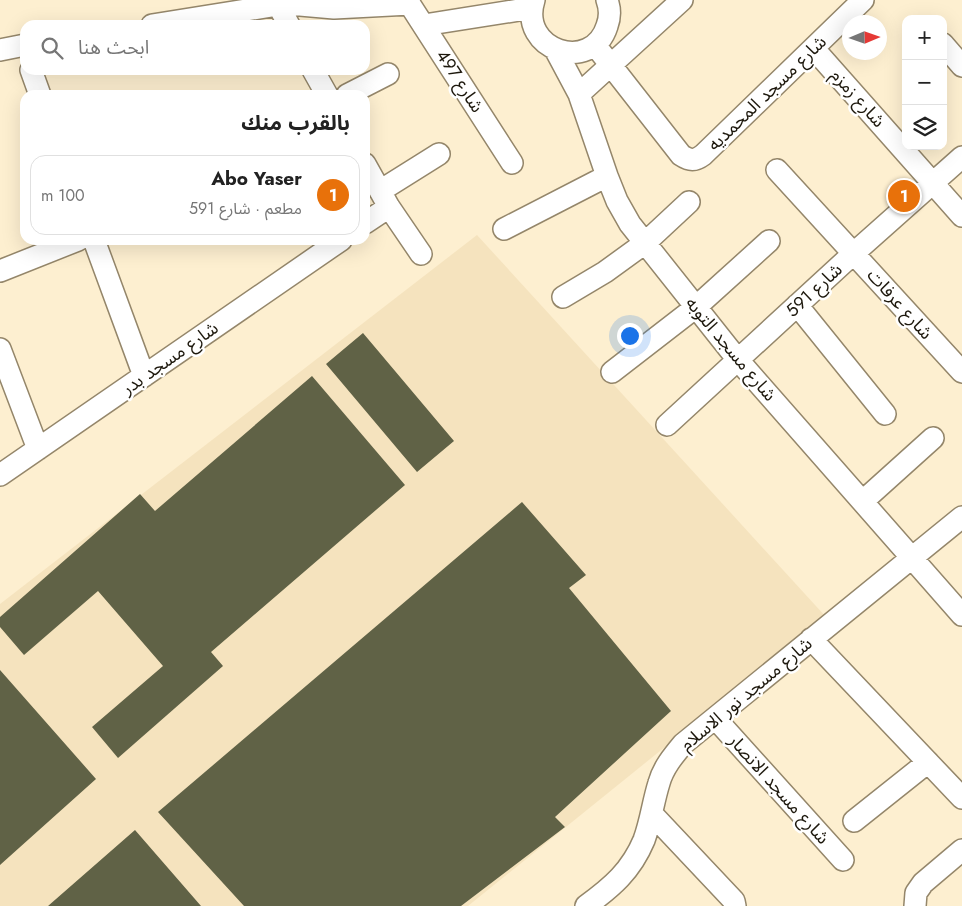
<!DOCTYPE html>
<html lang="ar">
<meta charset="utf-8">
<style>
body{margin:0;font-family:Jost,"Noto Sans Arabic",sans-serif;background:#f6f6f6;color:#222;direction:rtl}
.controls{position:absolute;right:15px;top:15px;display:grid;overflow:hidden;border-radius:10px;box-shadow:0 5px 20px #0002}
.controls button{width:45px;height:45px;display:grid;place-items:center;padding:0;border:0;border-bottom:1px solid #e0e0e0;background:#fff;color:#222;font:25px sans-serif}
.compass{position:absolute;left:842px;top:15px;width:45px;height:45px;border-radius:50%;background:#fff;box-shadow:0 5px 20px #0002;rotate:88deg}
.you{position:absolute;left:629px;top:335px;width:18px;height:18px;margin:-12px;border:4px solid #fff;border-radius:50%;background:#1a73e8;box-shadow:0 0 0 8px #1a73e833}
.badge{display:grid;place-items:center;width:32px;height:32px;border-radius:50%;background:#357988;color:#fff;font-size:16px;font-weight:700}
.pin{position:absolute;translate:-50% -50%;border:2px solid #fff;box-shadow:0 1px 5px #0006}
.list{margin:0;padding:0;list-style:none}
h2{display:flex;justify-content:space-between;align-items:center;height:65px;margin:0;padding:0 20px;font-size:21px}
h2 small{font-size:16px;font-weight:400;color:#767676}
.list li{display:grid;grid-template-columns:32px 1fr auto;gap:15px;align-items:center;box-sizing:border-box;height:80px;margin:0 10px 10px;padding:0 10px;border:1px solid #e0e0e0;border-radius:15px}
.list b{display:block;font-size:19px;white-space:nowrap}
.list p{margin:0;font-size:16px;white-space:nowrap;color:#767676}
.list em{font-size:16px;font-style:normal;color:#767676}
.icon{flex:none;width:28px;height:28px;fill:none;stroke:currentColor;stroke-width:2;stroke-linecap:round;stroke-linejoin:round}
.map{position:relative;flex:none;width:962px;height:906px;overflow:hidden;direction:ltr}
.search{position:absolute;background:#fff;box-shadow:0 5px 20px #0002;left:20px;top:20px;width:350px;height:55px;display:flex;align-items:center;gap:12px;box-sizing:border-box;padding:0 18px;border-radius:15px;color:#767676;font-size:19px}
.panel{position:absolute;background:#fff;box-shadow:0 5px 20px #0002;left:20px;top:90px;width:350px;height:155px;border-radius:15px;direction:rtl}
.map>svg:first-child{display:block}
</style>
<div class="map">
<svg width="962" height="906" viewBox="0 0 962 906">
<rect width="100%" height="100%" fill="#fdefd0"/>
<path fill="#f5e3be" d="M477,235L826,617L468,906H0V604Z"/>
<path fill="#606246" d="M363,333L454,441L417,472L326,364Z
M312,376L405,485L211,652L223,666L118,758L92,727L163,666L98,591L24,655L0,627V617L140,494L155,511Z
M522,502L586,575L569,588L671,711L555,817L565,827L461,906H244L158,812Z
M0,670L96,779L0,865Z
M135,830L201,906H48Z"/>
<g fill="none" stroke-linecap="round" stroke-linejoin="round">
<defs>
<path id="minor" d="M407,0L512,163
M534,0C518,51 592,74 607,26C610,18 610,8 607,0
M278,5L289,25
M152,25L278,5H300L334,8L410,4
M424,25L532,8
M943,44L962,66
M595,45L681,155C690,161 695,161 703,155L863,0
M555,49L579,94L607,176L617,201L630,224L738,360L962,615
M814,49L962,216
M0,50L25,45
M31,70L40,95
M313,70L327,95
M579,94L682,0
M347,95L388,74
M365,164L389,207L421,254
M777,170L962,372
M380,191L439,154
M365,223L389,207
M504,229L607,176
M94,240L144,376
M0,271L78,240
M563,297L605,272L645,243L689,202
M797,305L885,414
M0,349L38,449
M612,372L696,307L769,241
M667,425L854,253L962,157
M0,475L341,240
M863,501L933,438
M811,639L962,798
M715,718L843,860
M652,814L734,901L735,906
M854,821L928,762
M586,906C612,887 631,871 644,840C651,821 653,802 659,783C663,768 673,756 683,744L962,517
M915,906L916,893L923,883L962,850"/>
</defs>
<use href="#minor" stroke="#94866a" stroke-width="24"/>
<use href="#minor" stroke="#fff" stroke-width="21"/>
</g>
<g text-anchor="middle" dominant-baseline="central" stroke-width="5" stroke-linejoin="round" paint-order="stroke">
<g font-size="18" fill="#1d180d" stroke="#fff">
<text transform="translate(460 81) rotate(57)">شارع 497</text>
<text transform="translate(767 93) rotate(-44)">شارع مسجد المحمديه</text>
<text transform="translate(858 98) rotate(48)">شارع زمزم</text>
<text transform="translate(814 290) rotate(-43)">شارع 591</text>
<text transform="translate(900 304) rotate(48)">شارع عرفات</text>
<text transform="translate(731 349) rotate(50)">شارع مسجد التوبه</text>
<text transform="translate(170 358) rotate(-35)">شارع مسجد بدر</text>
<text transform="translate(746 694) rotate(-40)">شارع مسجد نور الاسلام</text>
<text transform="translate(779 789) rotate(48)">شارع مسجد الانصار</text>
</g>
</g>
</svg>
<div class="controls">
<button>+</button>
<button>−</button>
<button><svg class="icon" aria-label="layers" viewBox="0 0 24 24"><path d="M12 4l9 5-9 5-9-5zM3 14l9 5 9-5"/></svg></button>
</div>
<svg class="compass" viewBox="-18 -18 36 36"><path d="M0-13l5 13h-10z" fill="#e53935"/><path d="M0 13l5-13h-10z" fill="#767676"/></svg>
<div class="you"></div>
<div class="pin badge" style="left:904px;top:196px;background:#e8710a">1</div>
<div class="search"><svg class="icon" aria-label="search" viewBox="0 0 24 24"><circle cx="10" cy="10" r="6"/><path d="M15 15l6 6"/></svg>ابحث هنا</div>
<section class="panel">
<h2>بالقرب منك<small></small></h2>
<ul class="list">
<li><span class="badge" style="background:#e8710a">1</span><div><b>Abo Yaser</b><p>مطعم · شارع 591</p></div><em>100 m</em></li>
</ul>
</section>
</div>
